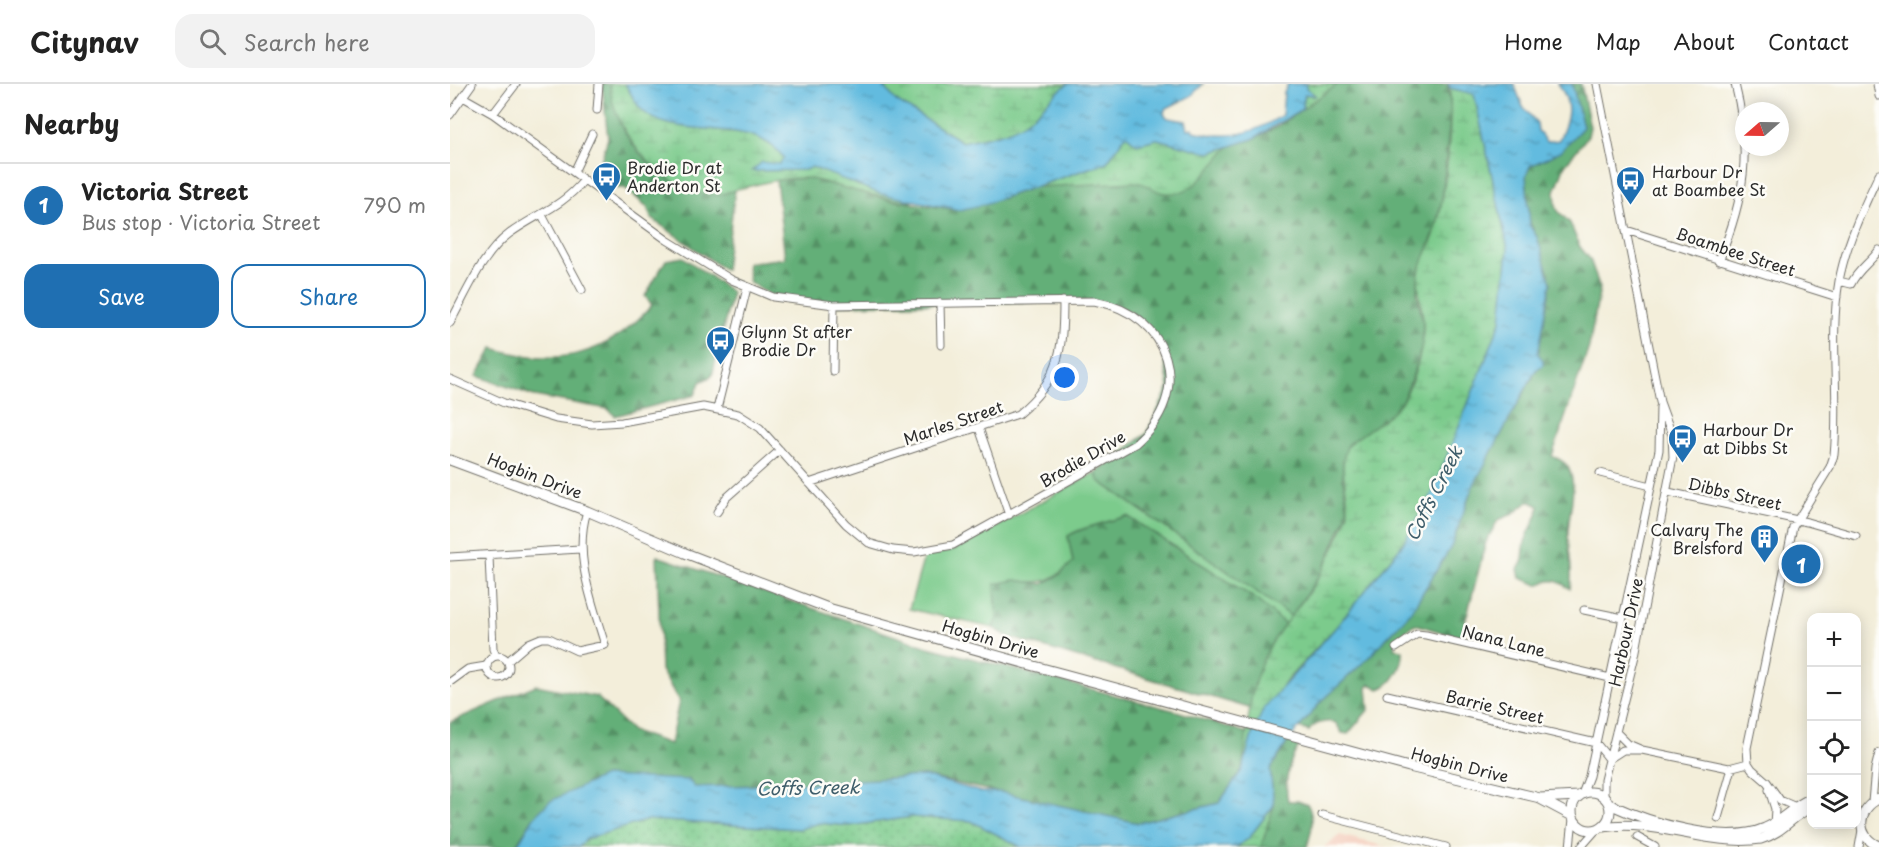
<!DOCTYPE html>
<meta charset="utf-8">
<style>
body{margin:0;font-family:"Playpen Sans",sans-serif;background:#f2f2f2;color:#222}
.controls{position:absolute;right:18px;bottom:18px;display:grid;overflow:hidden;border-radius:12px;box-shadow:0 3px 15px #0003}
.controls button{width:54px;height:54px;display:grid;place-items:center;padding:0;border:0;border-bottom:2px solid #e0e0e0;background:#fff;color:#222;font:30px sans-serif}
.compass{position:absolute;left:1285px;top:18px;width:54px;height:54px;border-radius:50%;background:#fff;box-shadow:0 3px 15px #0003;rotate:250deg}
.you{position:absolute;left:615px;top:294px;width:21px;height:21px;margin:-15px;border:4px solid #fff;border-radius:50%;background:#1a73e8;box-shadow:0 0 0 9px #1a73e833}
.badge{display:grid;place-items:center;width:39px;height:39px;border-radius:50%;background:#1f6fb2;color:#fff;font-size:20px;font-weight:700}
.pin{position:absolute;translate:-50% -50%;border:3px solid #fff;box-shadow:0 2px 6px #0006}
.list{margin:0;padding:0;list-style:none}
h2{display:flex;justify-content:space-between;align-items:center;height:78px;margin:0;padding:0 24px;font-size:26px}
h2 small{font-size:20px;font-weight:400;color:#767676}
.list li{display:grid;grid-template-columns:39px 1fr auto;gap:18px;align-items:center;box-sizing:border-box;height:84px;padding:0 24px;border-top:2px solid #e0e0e0}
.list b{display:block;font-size:22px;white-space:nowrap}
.list p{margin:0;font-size:20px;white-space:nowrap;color:#767676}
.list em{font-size:20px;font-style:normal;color:#767676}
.actions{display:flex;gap:12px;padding:18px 24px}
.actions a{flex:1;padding:14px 0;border:2px solid #1f6fb2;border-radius:18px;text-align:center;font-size:21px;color:#1f6fb2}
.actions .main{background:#1f6fb2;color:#fff}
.icon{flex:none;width:33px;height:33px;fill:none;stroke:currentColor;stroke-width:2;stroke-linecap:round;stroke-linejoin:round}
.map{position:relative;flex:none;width:1429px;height:763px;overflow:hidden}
header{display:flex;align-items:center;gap:36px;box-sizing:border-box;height:84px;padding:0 30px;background:#fff;border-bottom:2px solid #e0e0e0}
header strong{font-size:28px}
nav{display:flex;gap:33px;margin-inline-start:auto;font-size:21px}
.search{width:420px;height:54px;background:#f2f2f2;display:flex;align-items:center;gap:15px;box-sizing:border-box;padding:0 21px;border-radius:18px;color:#767676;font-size:22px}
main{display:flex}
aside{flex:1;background:#fff}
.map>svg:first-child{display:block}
</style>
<header>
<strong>Citynav</strong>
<div class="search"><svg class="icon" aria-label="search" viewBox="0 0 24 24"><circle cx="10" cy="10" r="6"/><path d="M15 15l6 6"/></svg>Search here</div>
<nav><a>Home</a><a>Map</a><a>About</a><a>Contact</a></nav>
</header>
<main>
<aside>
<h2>Nearby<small></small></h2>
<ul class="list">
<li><span class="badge">1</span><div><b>Victoria Street</b><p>Bus stop · Victoria Street</p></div><em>790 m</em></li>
</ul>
<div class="actions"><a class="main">Save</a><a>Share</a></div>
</aside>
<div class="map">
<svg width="1429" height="763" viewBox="0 0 1429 763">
<defs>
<pattern id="forest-firs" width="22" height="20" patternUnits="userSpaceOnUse" patternTransform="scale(1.5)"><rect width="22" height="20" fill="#64af78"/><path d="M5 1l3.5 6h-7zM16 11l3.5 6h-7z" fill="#538f63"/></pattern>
<pattern id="wetland-marsh" width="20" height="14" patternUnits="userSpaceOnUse" patternTransform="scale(1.5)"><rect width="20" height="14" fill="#7bcb8c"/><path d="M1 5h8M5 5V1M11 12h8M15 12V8" fill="none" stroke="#6aae79"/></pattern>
<pattern id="park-dots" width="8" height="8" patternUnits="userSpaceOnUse" patternTransform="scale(1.5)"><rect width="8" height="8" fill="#7bcb8c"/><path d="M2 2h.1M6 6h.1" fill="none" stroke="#6aae79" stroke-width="1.8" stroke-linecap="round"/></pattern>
<pattern id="water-ripples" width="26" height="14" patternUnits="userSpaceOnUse" patternTransform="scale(1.5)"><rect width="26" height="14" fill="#62bbdf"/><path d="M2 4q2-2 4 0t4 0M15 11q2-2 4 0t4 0" fill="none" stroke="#5198b5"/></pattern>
</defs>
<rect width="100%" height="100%" fill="#fdfcf7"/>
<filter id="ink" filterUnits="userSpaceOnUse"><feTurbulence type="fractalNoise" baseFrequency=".0167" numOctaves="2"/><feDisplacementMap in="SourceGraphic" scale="12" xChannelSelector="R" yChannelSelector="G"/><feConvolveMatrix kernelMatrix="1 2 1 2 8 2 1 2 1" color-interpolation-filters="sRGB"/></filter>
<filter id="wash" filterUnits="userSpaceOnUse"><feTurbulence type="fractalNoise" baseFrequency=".008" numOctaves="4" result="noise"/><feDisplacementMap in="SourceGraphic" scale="24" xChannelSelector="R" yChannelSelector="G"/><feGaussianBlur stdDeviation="1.35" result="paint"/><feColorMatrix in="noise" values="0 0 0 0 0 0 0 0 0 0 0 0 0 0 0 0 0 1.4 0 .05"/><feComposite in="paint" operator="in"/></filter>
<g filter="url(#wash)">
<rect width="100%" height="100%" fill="#f3eeda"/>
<path fill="#f5d2c2" d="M890,751L937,763H874Z"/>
<path fill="#7bcb8c" stroke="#537b5c" stroke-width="1.5" d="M646,388L648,396L841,532L835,540L804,514L677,432C660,438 631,443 618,452L623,478C589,510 585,492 545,500L547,535L543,544L459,525L474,473L503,466Z"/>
<path fill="url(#forest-firs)" stroke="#486d52" stroke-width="1.5" d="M152,0H160C161,24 177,59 196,75C212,88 249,101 268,111L285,106L275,186L201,134L197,123L175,104H166L146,93L158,54Z
M888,0H998L1001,25L992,116L984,149L969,188L967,209L973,237L972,261L965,286L954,313L944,329L898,360L893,376V395L898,428L872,488L841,532L648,396L646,388L696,350L719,303L712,262L680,228L644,217L384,221L323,213L299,198L297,179L335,174L326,96L358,94L440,116L509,126L585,103L685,98L697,99L712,109L754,93L769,72L781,61L803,55L825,44Z
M1122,0H1131L1140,43L1138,52L1115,81L1105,107L1106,121L1108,127L1120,139L1130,163L1140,175L1150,204L1139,263L1102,372C1109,375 1116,378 1119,385C1128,406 1118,429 1118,450C1118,469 1124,486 1120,505C1107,496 1103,494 1088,501L1070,494L1068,485C1076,475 1072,470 1075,458C1079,445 1087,436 1089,422L1079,417L1063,430L1048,436L1036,458L1011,554L965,540L951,551L944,563L953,567C954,581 943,601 929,605L920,600L917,604L919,625L898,650L892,649L886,639C877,636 864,639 859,647L849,644L869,620L918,574L960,529L1001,463L1022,404L1088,283L1091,275L1088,270L1101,199L1087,153L1080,142L1076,92L1080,82L1111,67L1133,43Z
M233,173L282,208L262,292L250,298L245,311L165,332L158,325L84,312L27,292L43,264C107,284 158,272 202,221L195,212L216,176Z
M677,432L804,514L835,540L821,560L799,624L559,553L543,544L547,535L545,500L565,496L593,500L609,491L623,478L618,452C631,443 660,438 677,432Z
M207,472L478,563L726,627L798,649L792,686L769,719L688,739L474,692L349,700L244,703L239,696L84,733L65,763H0V638L86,601L147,613L182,647L220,660L229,617L211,586Z
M839,656L852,659C838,675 834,697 838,717H848L858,721C865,737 862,746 857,763H811L824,721L820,686Z"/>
<path fill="url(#wetland-marsh)" stroke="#537b5c" stroke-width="1.5" d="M160,0H175C180,7 184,17 190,24C224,61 300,27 334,74L329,80L303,87L355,86L361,83L463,118C438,116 415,109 391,103C380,100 367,95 356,94C332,93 310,100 288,105C281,107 273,111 266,111C215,111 162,49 160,0Z
M432,0H618C602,11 591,27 575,38C558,50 532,54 512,58L446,17Z
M857,0H888L852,25L855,10L866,12L856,4Z
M1000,4L1024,10L1058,165L1051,237L981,412L952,461L887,542L837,596L802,651L792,686C799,642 797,598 822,559C839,531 864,507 878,476C883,464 898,438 898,426C898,404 888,385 897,363C900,355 942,335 954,314C966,291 975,261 973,235C972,219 966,207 969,190C971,176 981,162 985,148C996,110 1002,43 1000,4Z
M676,51L687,60L707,55L759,69L781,61C761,79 748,113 715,109C704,108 698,99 685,98L585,103L657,78Z
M824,721L811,763H786L798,755Z"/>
<path fill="url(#park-dots)" stroke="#537b5c" stroke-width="1.5" d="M462,733L521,737L571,763H129L136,755L198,736L350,745L369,739L399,742Z"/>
<path fill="url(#water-ripples)" stroke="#467385" stroke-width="1.5" d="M175,0H432L446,17L512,58C532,54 558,50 575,38C591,27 602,11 618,0H753L741,12L715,25L714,30L718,34L736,37L738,45L743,44L744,47C775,56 805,50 832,31L834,9L838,0H857L856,4L866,12L855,10L852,25L803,55L759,69L707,55L687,60L676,51L657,78L532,121L509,126L431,110L362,83L355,86L302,87L312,78L329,80L334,74C300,27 224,61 190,24C184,17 180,7 175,0Z
M998,0H1064L1073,23L1087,39L1088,47L1096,58L1109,56C1119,35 1123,19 1108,0H1122L1133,43L1111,67L1080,82L1076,92L1080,142L1087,153L1101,199L1088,270L1093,276V281L1086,286L1022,404L1001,463L960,529L918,574L869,620L838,657L820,686L824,721L798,755L786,763H571L521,737L462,733L399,742L369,739L350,745L198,736L136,755L129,763H66L84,733L100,717L154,692L239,696L244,703L349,700L474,692L531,708H550L688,739L769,719L792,686L802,651L814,624L887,542L952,461L981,412L1051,237L1058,165L1024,10L1000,4Z"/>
</g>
<g filter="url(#ink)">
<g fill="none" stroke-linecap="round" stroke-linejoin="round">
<defs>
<path id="minor" d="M1147,0L1210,318L1222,351L1223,373L1185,572L1154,696V713
M1427,0L1429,12
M147,26L149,0
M43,30L66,0
M0,31L22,0
M124,88L142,50
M92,131L132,206
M1176,146L1387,213
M1269,177C1295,113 1302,68 1285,0
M1389,197L1401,200C1408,185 1420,179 1429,166
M490,219L491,261
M0,239C16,210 32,170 59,150C86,130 111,124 134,96
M383,287L384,221
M0,295L54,319L106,335L142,340L172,338L253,323L288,330L310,344L396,440L419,459L443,466L464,468L503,461L685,360C746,308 721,231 644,217L384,221L323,213L282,196L217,156L43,30L13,13
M267,325L297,204
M529,344L559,431
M1150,389L1201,402
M359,399L568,330C609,296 613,269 613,217
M1218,408L1357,438L1406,452
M267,428L276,414L330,366
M39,472L43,565L46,572
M0,473L130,465
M1134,526L1173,534
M946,564L967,550L976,551L1160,594
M37 583a11 11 0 1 1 22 0a11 11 0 1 1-22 0Z
M58,577L79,559L91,554H99L127,567L155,561C142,517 123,472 137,427
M0,598L18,585L36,582
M937,611L1146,659L1159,675
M1166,648L1178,660L1192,666L1279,684L1298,679
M1159,675L1173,666H1192
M1319,706L1325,725L1324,740
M1132,710L1139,692L1209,366L1210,323
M1422,718L1425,685L1429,669
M1346,723L1330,716L1317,698L1302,685L1298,679L1297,664L1343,443L1380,383L1384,371C1390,314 1379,254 1389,197C1396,160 1413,124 1429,90
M872,731L996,763
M1268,734L1282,684
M1187,753L1205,763
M1120,763L1123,735
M1131,763L1146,746
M1409,763L1412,746"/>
<path id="major" d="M0,376L137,427L235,469L378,524L577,580L959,683L1090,714L1128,712
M1122 727a19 19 0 1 1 38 0a19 19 0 1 1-38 0Z
M1090,715L1122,732
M1429,715C1407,724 1405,753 1429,762
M1159,720C1198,738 1274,762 1315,744C1332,737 1344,721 1362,714
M1153,743C1206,734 1258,763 1311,755C1332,749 1343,731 1362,723"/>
</defs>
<use href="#minor" stroke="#716f68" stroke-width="9"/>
<use href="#major" stroke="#716f68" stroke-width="11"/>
<use href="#minor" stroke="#fff" stroke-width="7"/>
<use href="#major" stroke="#fff" stroke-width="9"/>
</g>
</g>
<defs>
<symbol id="bus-pin" viewBox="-11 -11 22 30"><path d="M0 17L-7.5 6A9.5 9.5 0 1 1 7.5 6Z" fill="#1f6fb2" stroke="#fdfcf7"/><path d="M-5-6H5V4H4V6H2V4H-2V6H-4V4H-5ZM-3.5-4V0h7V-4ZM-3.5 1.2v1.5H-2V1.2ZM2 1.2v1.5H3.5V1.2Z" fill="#fff"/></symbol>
<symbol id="building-pin" viewBox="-11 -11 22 30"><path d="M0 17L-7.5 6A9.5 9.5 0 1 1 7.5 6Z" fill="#1f6fb2" stroke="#fdfcf7"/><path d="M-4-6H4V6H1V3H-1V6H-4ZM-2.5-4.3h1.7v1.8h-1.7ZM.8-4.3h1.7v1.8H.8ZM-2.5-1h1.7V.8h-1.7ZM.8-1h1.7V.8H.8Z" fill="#fff"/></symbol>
</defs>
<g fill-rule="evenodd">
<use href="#bus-pin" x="140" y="76" width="33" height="45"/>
<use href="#bus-pin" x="1164" y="80" width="33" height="45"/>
<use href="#bus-pin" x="254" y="240" width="33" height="45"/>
<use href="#bus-pin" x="1216" y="338" width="33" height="45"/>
<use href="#building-pin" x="1298" y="438" width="33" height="45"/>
</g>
<g text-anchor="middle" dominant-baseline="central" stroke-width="5" stroke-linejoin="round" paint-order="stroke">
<g font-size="16" fill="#2b2b2b" stroke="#fdfcf7" text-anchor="start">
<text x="177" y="83">Brodie Dr at<tspan x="177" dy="18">Anderton St</tspan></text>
<text x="1202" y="87">Harbour Dr<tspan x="1202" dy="18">at Boambee St</tspan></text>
<text x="291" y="247">Glynn St after<tspan x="291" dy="18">Brodie Dr</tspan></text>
<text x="1253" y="345">Harbour Dr<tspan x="1253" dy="18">at Dibbs St</tspan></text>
<text x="1293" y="445" text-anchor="end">Calvary The<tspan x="1293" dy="18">Brelsford</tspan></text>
</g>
<g font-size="16" fill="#2b2b2b" stroke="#fdfcf7">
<text transform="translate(1286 167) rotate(18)">Boambee Street</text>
<text transform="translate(503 338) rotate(-19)">Marles Street</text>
<text transform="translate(632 374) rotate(-30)">Brodie Drive</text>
<text transform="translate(85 391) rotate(21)">Hogbin Drive</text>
<text transform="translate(1285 409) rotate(13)">Dibbs Street</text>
<text transform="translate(1175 548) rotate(-78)">Harbour Drive</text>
<text transform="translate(541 554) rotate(16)">Hogbin Drive</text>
<text transform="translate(1054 556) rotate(14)">Nana Lane</text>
<text transform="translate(1045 622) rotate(13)">Barrie Street</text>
<text transform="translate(1010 680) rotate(14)">Hogbin Drive</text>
</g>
<g font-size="18" font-style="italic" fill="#3e5d6a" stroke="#fdfcf7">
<text transform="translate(983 409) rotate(-63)">Coffs Creek</text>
<text transform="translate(358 703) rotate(-1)">Coffs Creek</text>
</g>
</g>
</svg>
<div class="controls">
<button>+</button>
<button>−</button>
<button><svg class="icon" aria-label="locate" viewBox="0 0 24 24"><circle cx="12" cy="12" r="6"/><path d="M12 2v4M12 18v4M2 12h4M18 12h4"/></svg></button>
<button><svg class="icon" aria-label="layers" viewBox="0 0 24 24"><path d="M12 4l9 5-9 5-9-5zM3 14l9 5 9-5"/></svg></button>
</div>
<svg class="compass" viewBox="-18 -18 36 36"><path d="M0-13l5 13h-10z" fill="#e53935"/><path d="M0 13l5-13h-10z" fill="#767676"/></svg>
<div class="you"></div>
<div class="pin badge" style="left:1351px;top:480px">1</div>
</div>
</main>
